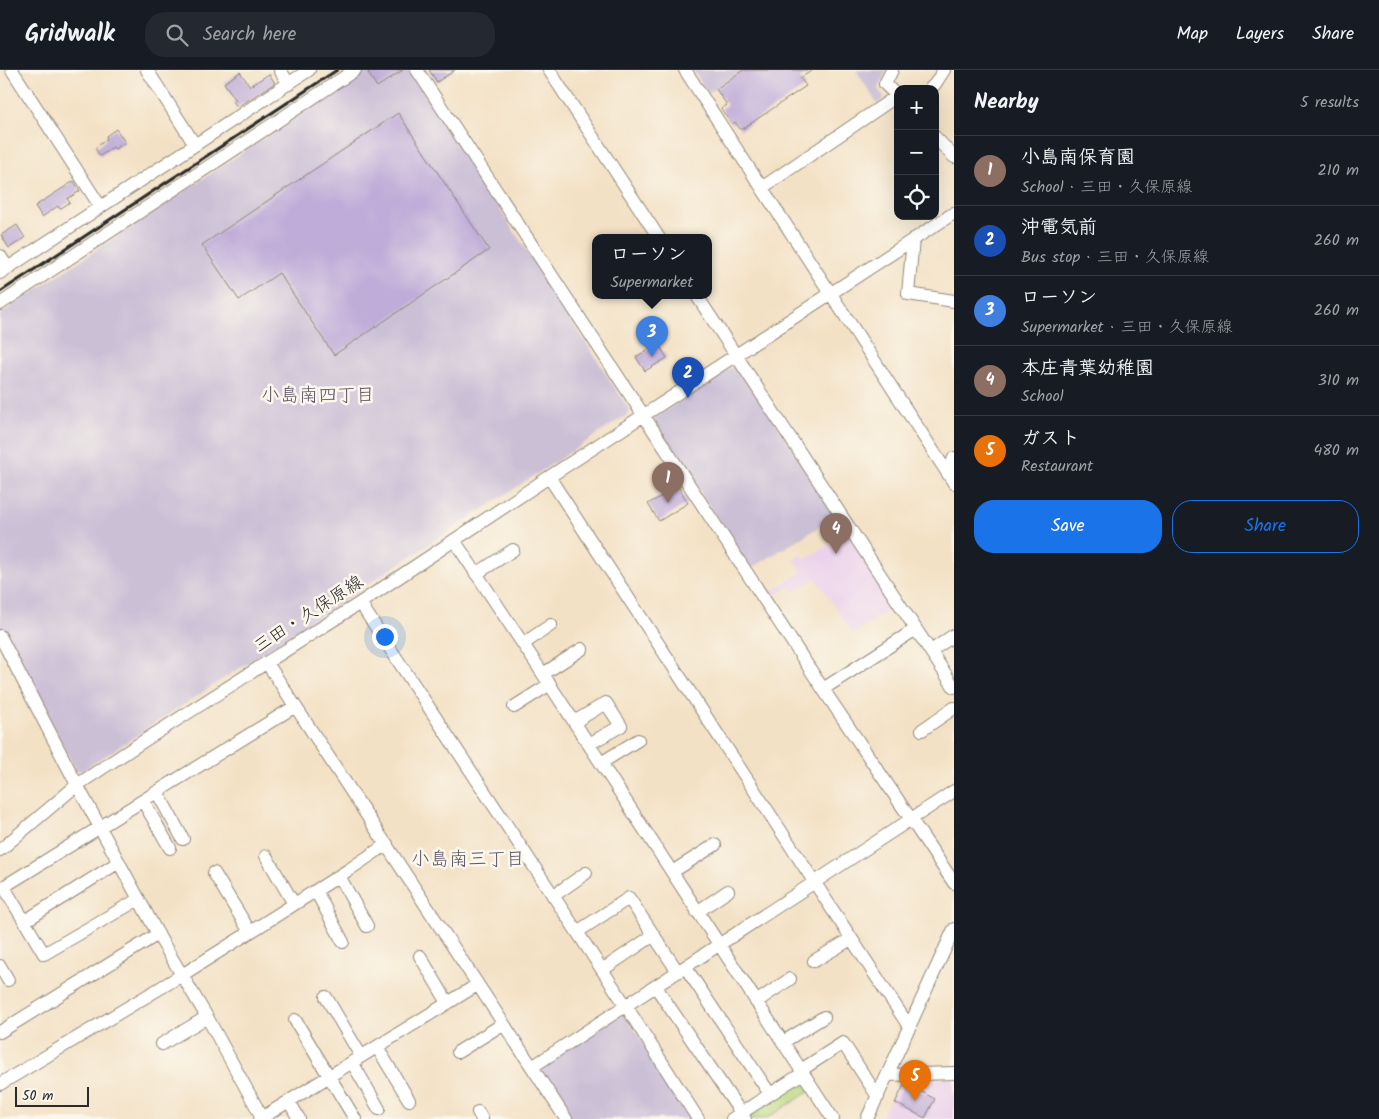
<!DOCTYPE html>
<meta charset="utf-8">
<style>
body{margin:0;font-family:Kalam,"Klee One",sans-serif;background:#242831;color:#f1f3f6}
.controls{position:absolute;right:15px;top:15px;display:grid;overflow:hidden;border-radius:10px;box-shadow:0 5px 20px #0002}
.controls button{width:45px;height:45px;display:grid;place-items:center;padding:0;border:0;border-bottom:1px solid #363941;background:#171b24;color:#f1f3f6;font:25px sans-serif}
.scale{position:absolute;left:15px;bottom:12px;width:74px;box-sizing:border-box;padding-left:5px;border:2px solid #2b2b2b;border-top:0;font-size:14px;line-height:18px;white-space:nowrap;color:#2b2b2b;-webkit-text-stroke:4px #fbf7ec;paint-order:stroke}
.you{position:absolute;left:384px;top:566px;width:18px;height:18px;margin:-12px;border:4px solid #fff;border-radius:50%;background:#1a73e8;box-shadow:0 0 0 8px #1a73e833}
.badge{display:grid;place-items:center;width:32px;height:32px;border-radius:50%;background:#1a73e8;color:#fff;font-size:16px;font-weight:700}
.pin{position:absolute;translate:-50% -41px;filter:drop-shadow(0 1px 2px #0008)}
.pin::after{content:'';position:absolute;top:26px;width:18px;height:15px;background:inherit;clip-path:polygon(0 0,100% 0,50% 100%)}
.popup{position:absolute;left:592px;top:164px;width:120px;height:65px;box-sizing:border-box;display:grid;place-content:center;border-radius:10px;background:#171b24;filter:drop-shadow(0 1px 4px #0005);font-size:16px;white-space:nowrap;color:#9ea1a6}
.popup b{font-size:19px;color:#f1f3f6}
.popup::after{content:'';position:absolute;left:50%;top:100%;margin-left:-10px;border:10px solid transparent;border-top-color:#171b24}
.list{margin:0;padding:0;list-style:none}
h2{display:flex;justify-content:space-between;align-items:center;height:65px;margin:0;padding:0 20px;font-size:21px}
h2 small{font-size:16px;font-weight:400;color:#9ea1a6}
.list li{display:grid;grid-template-columns:32px 1fr auto;gap:15px;align-items:center;box-sizing:border-box;height:70px;padding:0 20px;border-top:1px solid #363941}
.list b{display:block;font-size:19px;white-space:nowrap}
.list p{margin:0;font-size:16px;white-space:nowrap;color:#9ea1a6}
.list em{font-size:16px;font-style:normal;color:#9ea1a6}
.actions{display:flex;gap:10px;padding:15px 20px}
.actions a{flex:1;padding:11px 0;border:1px solid #1a73e8;border-radius:20px;text-align:center;font-size:18px;color:#1a73e8}
.actions .main{background:#1a73e8;color:#fff}
.icon{flex:none;width:28px;height:28px;fill:none;stroke:currentColor;stroke-width:2;stroke-linecap:round;stroke-linejoin:round}
.map{position:relative;flex:none;width:954px;height:1049px;overflow:hidden}
header{display:flex;align-items:center;gap:30px;box-sizing:border-box;height:70px;padding:0 25px;background:#171b24;border-bottom:1px solid #363941}
header strong{font-size:24px}
nav{display:flex;gap:28px;margin-inline-start:auto;font-size:18px}
.search{width:350px;height:45px;background:#242831;display:flex;align-items:center;gap:12px;box-sizing:border-box;padding:0 18px;border-radius:20px;color:#9ea1a6;font-size:19px}
main{display:flex}
aside{flex:1;background:#171b24}
.map>svg:first-child{display:block}
</style>
<header>
<strong>Gridwalk</strong>
<div class="search"><svg class="icon" aria-label="search" viewBox="0 0 24 24"><circle cx="10" cy="10" r="6"/><path d="M15 15l6 6"/></svg>Search here</div>
<nav><a>Map</a><a>Layers</a><a>Share</a></nav>
</header>
<main>
<div class="map">
<svg width="954" height="1049" viewBox="0 0 954 1049">
<rect width="100%" height="100%" fill="#fbf7ec"/>
<filter id="ink" filterUnits="userSpaceOnUse"><feTurbulence type="fractalNoise" baseFrequency=".02" numOctaves="2"/><feDisplacementMap in="SourceGraphic" scale="10" xChannelSelector="R" yChannelSelector="G"/><feConvolveMatrix kernelMatrix="1 2 1 2 8 2 1 2 1" color-interpolation-filters="sRGB"/></filter>
<filter id="wash" filterUnits="userSpaceOnUse"><feTurbulence type="fractalNoise" baseFrequency=".0096" numOctaves="4" result="noise"/><feDisplacementMap in="SourceGraphic" scale="20" xChannelSelector="R" yChannelSelector="G"/><feGaussianBlur stdDeviation="1.12" result="paint"/><feColorMatrix in="noise" values="0 0 0 0 0 0 0 0 0 0 0 0 0 0 0 0 0 1.4 0 .05"/><feComposite in="paint" operator="in"/></filter>
<g filter="url(#wash)">
<rect width="100%" height="100%" fill="#f3e1c5"/>
<path fill="#ebd1ec" d="M849,463L896,535L853,564L816,508L794,522L790,516L771,528L768,523L802,502L794,489L802,484L805,489Z
M954,1008V1049H881L899,1011Z"/>
<path fill="#cbbfd6" d="M366,0H410L630,341L627,345L82,701L76,700L0,559V244Z
M693,0H742L708,23Z
M856,0H887L878,19L884,27L878,35Z
M737,294L837,446L750,499L653,349Z
M622,943L624,944L694,1049H570L537,998Z"/>
<path fill="#b9d77e" stroke="#728154" d="M799,1009L810,1021L766,1049H749V1043Z"/>
<g id="blocks">
<path fill="#c0acd8" d="M372,0H403L377,17L368,3Z
M429,0H455L437,12Z
M743,0H813L800,8L806,16L741,60L735,52L732,54L721,39L727,35L716,19Z
M240,2L250,16L269,4L275,13L237,37L233,31L236,30L224,13Z
M398,43L489,180L334,285L279,203L239,230L202,175Z
M116,59L125,72L115,79L113,77L100,86L95,78L107,69L106,66Z
M74,111L80,121L67,129L70,132L60,139L58,136L42,147L35,136Z
M17,155L25,168L9,178L1,165Z
M658,273L667,288L645,301L636,287Z
M678,416L688,433L659,451L648,434Z
M905,1013L935,1029L925,1048L895,1033Z"/>
</g>
</g>
<g filter="url(#ink)">
<use href="#blocks" fill-opacity="0" stroke="#8f8678" stroke-width="1"/>
<g fill="none" stroke-linecap="round" stroke-linejoin="round">
<defs>
<path id="minor" d="M12,0L100,136
M147,0L195,75
M280,0L289,14
M417,0L823,619L954,813
M549,0L659,168
M685,0L954,413
M892,0L885,14L898,27
M930,19L935,14L944,0
M935,67L954,87
M763,117L897,26
M913,169L908,224L954,231
M0,186L8,198
M0,203L309,0
M697,226L954,617
M0,234L355,0
M948,403L954,388
M549,407L910,958
M454,470L537,595L833,1049
M476,504L513,480
M360,533L626,936L698,1049
M0,566L77,715L161,870L207,947L263,1049
M523,574L551,555
M931,581L954,565
M267,593L566,1049
M543,604L582,579
M823,619L916,559
M514,637L550,614
M574,652L606,633L621,656L589,674
M922,660L954,638
M601,693L638,670
M157,722L183,769
M143,731L170,778
M0,780L77,715L139,674L360,533L549,407L954,143
M266,786L294,834
M672,802L715,775
M214,803L250,862
M339,806L367,856
M4,817L44,884L139,829
M0,819L294,637
M316,821L343,872
M553,826L586,803
M697,842L728,821
M25,851L119,792
M577,862L629,828L678,902
M420,886L448,933
M814,891L851,869
M0,896L8,910
M686,898L770,1024
M602,900L654,865
M656,917L745,1049
M326,927L361,986
M756,932L790,909
M295,950L355,1049
M0,962L158,864
M783,972L824,947
M162,974L207,947
M377,977L409,1030
M458,982L503,954
M352,992L379,1039
M532,997L954,721
M801,1000L843,973L878,1027
M888,1005L954,1003
M0,1014L182,905L350,799L387,774
M289,1031L299,1049
M478,1042L482,1049
M260,1049L477,915
M732,1049L803,1003
M867,1049L954,859"/>
</defs>
<use href="#minor" stroke="#8f8678" stroke-width="14"/>
<use href="#minor" stroke="#fff" stroke-width="12"/>
<path stroke="#2b2b2b" stroke-width="3" d="M0,222L337,0"/>
</g>
</g>
<g text-anchor="middle" dominant-baseline="central" stroke-width="5" stroke-linejoin="round" paint-order="stroke">
<g font-size="18" fill="#2b2b2b" stroke="#fbf7ec">
<text transform="translate(309 545) rotate(-33)">三田・久保原線</text>
</g>
<g font-size="19" fill="#5f5868" stroke="#fbf7ec">
<text x="318" y="326">小島南四丁目</text>
<text x="468" y="790">小島南三丁目</text>
</g>
</g>
</svg>
<div class="controls">
<button>+</button>
<button>−</button>
<button><svg class="icon" aria-label="locate" viewBox="0 0 24 24"><circle cx="12" cy="12" r="6"/><path d="M12 2v4M12 18v4M2 12h4M18 12h4"/></svg></button>
</div>
<div class="scale">50 m</div>
<div class="you"></div>
<div class="pin badge" style="left:668px;top:433px;background:#8d6e63">1</div>
<div class="pin badge" style="left:688px;top:328px;background:#1a4fb4">2</div>
<div class="pin badge" style="left:652px;top:287px;background:#3f7fe0">3</div>
<div class="popup"><b>ローソン</b>Supermarket</div>
<div class="pin badge" style="left:836px;top:484px;background:#8d6e63">4</div>
<div class="pin badge" style="left:915px;top:1031px;background:#e8710a">5</div>
</div>
<aside>
<h2>Nearby<small>5 results</small></h2>
<ul class="list">
<li><span class="badge" style="background:#8d6e63">1</span><div><b>小島南保育園</b><p>School · 三田・久保原線</p></div><em>210 m</em></li>
<li><span class="badge" style="background:#1a4fb4">2</span><div><b>沖電気前</b><p>Bus stop · 三田・久保原線</p></div><em>260 m</em></li>
<li><span class="badge" style="background:#3f7fe0">3</span><div><b>ローソン</b><p>Supermarket · 三田・久保原線</p></div><em>260 m</em></li>
<li><span class="badge" style="background:#8d6e63">4</span><div><b>本庄青葉幼稚園</b><p>School</p></div><em>310 m</em></li>
<li><span class="badge" style="background:#e8710a">5</span><div><b>ガスト</b><p>Restaurant</p></div><em>480 m</em></li>
</ul>
<div class="actions"><a class="main">Save</a><a>Share</a></div>
</aside>
</main>
